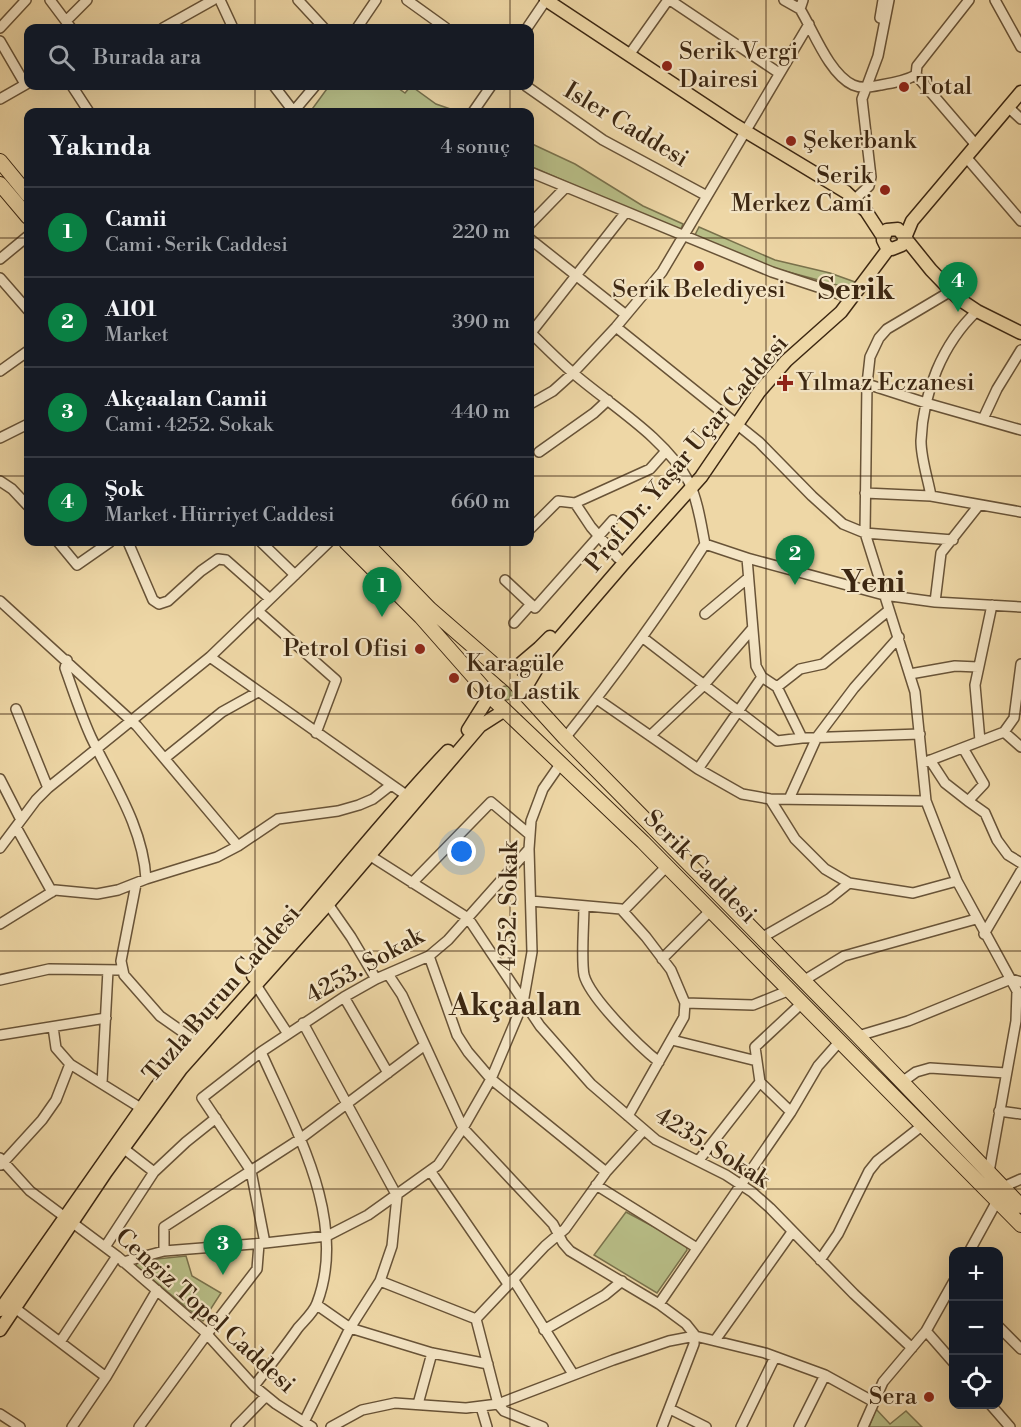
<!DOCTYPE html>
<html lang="tr">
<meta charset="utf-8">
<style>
body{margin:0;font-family:"Libre Bodoni",serif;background:#242831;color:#f1f3f6}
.controls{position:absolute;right:18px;bottom:18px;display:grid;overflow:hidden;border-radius:12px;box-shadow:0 6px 24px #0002}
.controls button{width:54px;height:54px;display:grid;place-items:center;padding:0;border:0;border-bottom:2px solid #363941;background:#171b24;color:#f1f3f6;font:30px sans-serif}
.you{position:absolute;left:462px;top:852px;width:21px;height:21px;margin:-15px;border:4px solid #fff;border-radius:50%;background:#1a73e8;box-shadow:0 0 0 9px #1a73e833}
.badge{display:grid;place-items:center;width:39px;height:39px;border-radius:50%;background:#0b8043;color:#fff;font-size:20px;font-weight:700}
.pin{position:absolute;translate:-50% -50px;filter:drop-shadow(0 2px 3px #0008)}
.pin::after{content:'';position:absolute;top:32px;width:21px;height:18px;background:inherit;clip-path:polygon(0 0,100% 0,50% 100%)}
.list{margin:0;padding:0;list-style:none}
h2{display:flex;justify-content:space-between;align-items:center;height:78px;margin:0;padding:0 24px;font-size:26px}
h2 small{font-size:20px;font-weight:400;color:#9ea1a6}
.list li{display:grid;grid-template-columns:39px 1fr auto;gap:18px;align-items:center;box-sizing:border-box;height:90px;padding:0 24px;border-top:2px solid #363941}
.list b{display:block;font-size:22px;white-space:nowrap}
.list p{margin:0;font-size:20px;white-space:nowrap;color:#9ea1a6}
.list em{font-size:20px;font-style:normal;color:#9ea1a6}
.icon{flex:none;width:33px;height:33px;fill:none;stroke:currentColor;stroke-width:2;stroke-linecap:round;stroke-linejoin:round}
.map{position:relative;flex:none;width:1021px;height:1427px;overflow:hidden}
.search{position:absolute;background:#171b24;box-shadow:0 6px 24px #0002;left:24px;top:24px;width:510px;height:66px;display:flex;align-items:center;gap:15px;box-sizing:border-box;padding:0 21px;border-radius:12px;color:#9ea1a6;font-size:22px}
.panel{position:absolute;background:#171b24;box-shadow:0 6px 24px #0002;left:24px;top:108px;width:510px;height:438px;border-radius:12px}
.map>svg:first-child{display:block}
</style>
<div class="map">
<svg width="1021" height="1427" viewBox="0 0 1021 1427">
<rect width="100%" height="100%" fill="#eed7a6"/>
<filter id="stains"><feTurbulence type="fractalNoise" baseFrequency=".00333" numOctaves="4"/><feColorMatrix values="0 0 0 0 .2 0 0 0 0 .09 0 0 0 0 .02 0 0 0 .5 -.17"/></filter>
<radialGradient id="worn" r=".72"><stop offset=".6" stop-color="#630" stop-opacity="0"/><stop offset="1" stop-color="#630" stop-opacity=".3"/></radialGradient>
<path fill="#b8be87" stroke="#7a724c" stroke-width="1.5" d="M329,86H395L405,93L411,86L436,104L459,112H310Z
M530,143L575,164L643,206L683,224L680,231L530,166Z
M699,227L775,260L830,273L855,282L852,289L762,265L695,235Z
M499 693a7 7 0 1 1 14 0a7 7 0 1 1-14 0Z
M626,1212L686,1244L687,1250L657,1293L594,1255Z
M186,1256L192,1276L221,1293L203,1321L136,1266L137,1261Z
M876,1409L890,1424L906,1411L922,1427H869Z"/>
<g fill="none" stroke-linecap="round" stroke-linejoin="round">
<defs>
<path id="minor" d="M50,0L71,28
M220,0L233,28
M298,0L324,28
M407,0L446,28
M670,0L779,73
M784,0L800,9
M803,0L800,9C813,30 829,74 853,85C862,89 871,87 881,85C893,83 905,81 916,75L976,145
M995,0L1021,47
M880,18L883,0
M66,21L87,0
M0,28L26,0
M163,28L213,0
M357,28L376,0
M527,28L546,0
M0,41L25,84
M629,55L668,0
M916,75L917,66L969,0
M72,86L89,112
M274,86L294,112
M526,86L603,140L707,196
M0,99L28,83
M1008,107L1021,119
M293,112L315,86
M473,112L491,86
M966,157L1021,221
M530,172L772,272L851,298
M855,199L869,186L871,177L862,99L878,56L889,0
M530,224L566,187
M530,239L626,315
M0,259L28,236
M0,278L28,310
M951,291L887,329L879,338L870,357L867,384L865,533L915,692L926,801L957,881L1017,991L1016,1021L989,1172
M616,327L759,442L812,496L843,524L865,533L953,540
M530,332C544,346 558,360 573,373C610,405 666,438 689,482C698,501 701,524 705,544L747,558L884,595L935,602L1021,607
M530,334L626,212
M0,371L28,351
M867,384L926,403L1021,430
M530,404L553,391L573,373L616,327L662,272L809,24
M983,419L997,389L1021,350
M0,438L28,424
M539,452L594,413L608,400
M0,481L12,489L28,506
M865,493L931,496L1021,512
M931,496C928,479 921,459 921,441C923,393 942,344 977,311
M575,503L591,527L618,558
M530,529L558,501L575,503L650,469L666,451
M58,542L77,565L110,542
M128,542L153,600L159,604L168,601L201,571L218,559L226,560L270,599
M261,542L295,575
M747,558L756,666L762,677L777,687L800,669L823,664L888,611
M505,580L535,608L613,520
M0,601L137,726L238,846
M935,602L941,553L979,505
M258,611L336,680L316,733
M705,614L748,578
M514,623L531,604
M642,637L777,741L802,738L920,734
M210,657L406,795
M67,660L65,668C73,691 81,715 91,737C113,783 143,827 146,879
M910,674L955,666L978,667
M777,687L802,738
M597,699L698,769L742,794L770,799L926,801
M16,709L48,788
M1004,732L1021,747
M650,736L703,686L752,629
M565,738C615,676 662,612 705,544
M980,741L975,685L992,605
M963,748L984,784L968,801L985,813L997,840L1008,855L1021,863
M165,758L222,712L258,692
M930,760L945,783L968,801
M923,763L1004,732L1014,718L1021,664
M698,769L762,677
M0,779L21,820
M770,799L795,839L825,869L849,883L913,893L957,881
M789,799L817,737L854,688L899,637
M16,827L52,892
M0,848L36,800L48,788L210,657L329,542
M369,855L468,918L540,1026L591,1084L656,1140L726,1175L752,1192L770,1208L854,1294L912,1348
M412,883L491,802L529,834
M136,884L121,961L124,975L160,1016L200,1044
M531,901L621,909L646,937L671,970L685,1003L684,1017L628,1116
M328,904L351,937L376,979
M584,906C584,924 581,959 584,975C590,998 640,1047 659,1062
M623,911L667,866
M0,924L55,890L97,894L118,890L146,879L217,857L238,846L278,819L338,811L359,805L373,799L391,785
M984,934L1021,871
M761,938L829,899L849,883
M429,956L457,1035L468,1052L491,1079L606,1172
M662,959L711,910
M388,974L402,995L463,1128L553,1224L563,1243L570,1251L659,1304L686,1324L694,1334V1344L662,1427
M0,980L49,969L122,970
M803,981L844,956L976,919
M256,985L288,1034
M344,997L388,1073
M685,1003L753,1005L790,990
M303,1023L397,1196L392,1246L380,1281L350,1328L304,1422
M53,1027L56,1048L70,1064L144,1110
M0,1035L106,1018
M858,1036L908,1021L1011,979L1021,982
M672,1040L757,1061
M760,1082L791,1112
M902,1082L916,1072L930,1068L1006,1073
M102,1083L108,970
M999,1111L1021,1114
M123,1148L154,1172
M0,1158L30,1191L117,1256L204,1331L254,1386L276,1404L312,1427
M699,1160L760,1082L755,1047L802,1003
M1,1165L42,1120L56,1100L70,1064
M431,1172L508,1284
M596,1185L697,1248
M1003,1187L1021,1179
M265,1243L251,1171L202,1098L261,1052L344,997L376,979L429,956L448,940L529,849
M105,1247L154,1172L186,1142L216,1118
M164,1251V1227L300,1139L425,1045
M969,1252L997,1201
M820,1260L838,1234L869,1171L877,1161L923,1125
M123,1262L164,1251L265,1243L327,1236L368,1215L438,1165L463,1128L491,1079L523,1003L532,952L529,849L531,821L543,789L561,763
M513,1279L573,1374
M380,1281L476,1319
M659,1304L791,1112L818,1066L840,1041
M317,1305L350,1328L432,1353L488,1364
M15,1308L106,1377
M998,1326L1021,1349
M544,1330L605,1295L622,1281
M926,1331L954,1363
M716,1339L792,1232
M60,1342L117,1256
M254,1386C269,1367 284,1348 298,1328C304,1321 314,1312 317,1303C349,1219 294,1127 261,1052
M418,1404L432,1353
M990,1404L1010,1427
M481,1407L487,1427
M670,1409L706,1427
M0,1414L20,1427
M72,1427L106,1377L157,1290
M139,1427L207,1334L257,1269L259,1244
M236,1427L266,1396
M331,1427L362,1410L395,1403L466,1408L498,1404L613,1360L669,1341L695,1336L765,1353L825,1375L874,1402
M543,1427L504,1411L498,1404L476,1319L545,1246L565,1229L606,1172L644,1130
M741,1427L775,1357
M799,1427L825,1375
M863,1427L883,1382L926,1331L954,1281"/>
<path id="major" d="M546,0L735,125L846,192L866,211L883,237
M1021,92L912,221L902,245L892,249L886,246L883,240L887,230L898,229L931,270L959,299L977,311L1021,333
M506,676L539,648L550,637
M523,692L545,655L624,563L701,477L759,392L786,361L841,312L889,248
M468,730L490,695
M253,976C319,902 379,823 448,751
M0,1310L157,1086L211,1022
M0,1330L106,1172L181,1069L328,904L480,726L505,710"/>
<path id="highway" d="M0,161L28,195
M0,184L28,217
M346,542L421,617L495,701L643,842L1021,1225
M365,542L430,609L514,682L565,738L858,1036L1021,1206"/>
</defs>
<use href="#minor" stroke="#685337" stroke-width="12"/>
<use href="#major" stroke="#3c2712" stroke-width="15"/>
<use href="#highway" stroke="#3c2712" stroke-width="16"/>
<use href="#minor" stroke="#f4e5c5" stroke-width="9"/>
<use href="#major" stroke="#eed7a6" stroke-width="12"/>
<use href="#highway" stroke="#eed7a6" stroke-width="14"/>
</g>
<path fill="none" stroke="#3c2712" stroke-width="1.5" stroke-opacity="0.55" d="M255,0V28M510,0V28M766,0V1427M255,86V112M510,86V112M0,238H28M530,238H1021M0,476H28M530,476H1021M255,542V1427M510,542V1427M0,714H1021M0,951H1021M0,1189H1021"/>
<g fill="#8f2418" stroke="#f4e5c5" stroke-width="2">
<circle cx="667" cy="66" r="6"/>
<circle cx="904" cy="87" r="6"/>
<circle cx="791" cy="141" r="6"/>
<circle cx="885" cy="190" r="6"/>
<circle cx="699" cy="266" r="6"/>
<path d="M782 374h6v6h6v6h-6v6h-6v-6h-6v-6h6z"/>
<circle cx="420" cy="649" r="6"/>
<circle cx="454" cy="678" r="6"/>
<circle cx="929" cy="1397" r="6"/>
</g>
<g text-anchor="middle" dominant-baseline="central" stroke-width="4.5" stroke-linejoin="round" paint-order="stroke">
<g font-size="24" fill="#3c2712" stroke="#f4e5c5" text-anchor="start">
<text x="679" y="52">Serik Vergi<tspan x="679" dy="28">Dairesi</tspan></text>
<text x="916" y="87">Total</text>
<text x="803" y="141">Şekerbank</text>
<text x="873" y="176" text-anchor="end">Serik<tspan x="873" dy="28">Merkez Cami</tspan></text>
<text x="699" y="290" text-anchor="middle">Serik Belediyesi</text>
<text x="797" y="383">Yılmaz Eczanesi</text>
<text x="408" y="649" text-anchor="end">Petrol Ofisi</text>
<text x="466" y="664">Karagüle<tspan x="466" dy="28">Oto Lastik</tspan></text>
<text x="917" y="1397" text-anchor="end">Sera</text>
</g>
<g font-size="24" fill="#3c2712" stroke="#f4e5c5">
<text transform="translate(626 125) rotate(31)">Isler Caddesi</text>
<text transform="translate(687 454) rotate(-50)">Prof.Dr. Yaşar Uçar Caddesi</text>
<text transform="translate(700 867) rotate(45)">Serik Caddesi</text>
<text transform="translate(509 906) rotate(-89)">4252. Sokak</text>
<text transform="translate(365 966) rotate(-29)">4253. Sokak</text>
<text transform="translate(222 994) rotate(-49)">Tuzla Burun Caddesi</text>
<text transform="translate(712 1148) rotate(32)">4235. Sokak</text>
<text transform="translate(205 1311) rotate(42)">Cengiz Topel Caddesi</text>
</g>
<g font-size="30" font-weight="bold" fill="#3c2712" stroke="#f4e5c5">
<text x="856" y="290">Serik</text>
<text x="873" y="583">Yeni</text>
<text x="515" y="1006">Akçaalan</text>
</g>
</g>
<rect width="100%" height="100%" filter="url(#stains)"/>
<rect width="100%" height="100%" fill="url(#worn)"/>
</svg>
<div class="controls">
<button>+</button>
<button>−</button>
<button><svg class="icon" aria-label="locate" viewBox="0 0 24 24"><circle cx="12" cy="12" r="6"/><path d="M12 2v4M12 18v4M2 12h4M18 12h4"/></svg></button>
</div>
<div class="you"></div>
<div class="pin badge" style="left:382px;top:617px">1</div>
<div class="pin badge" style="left:795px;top:585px">2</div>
<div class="pin badge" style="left:223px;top:1275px">3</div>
<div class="pin badge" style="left:958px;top:312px">4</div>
<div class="search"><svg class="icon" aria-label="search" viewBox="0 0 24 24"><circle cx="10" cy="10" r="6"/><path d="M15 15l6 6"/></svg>Burada ara</div>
<section class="panel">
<h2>Yakında<small>4 sonuç</small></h2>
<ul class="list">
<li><span class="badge">1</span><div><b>Camii</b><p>Cami · Serik Caddesi</p></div><em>220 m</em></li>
<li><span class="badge">2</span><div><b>A101</b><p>Market</p></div><em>390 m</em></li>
<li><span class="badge">3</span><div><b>Akçaalan Camii</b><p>Cami · 4252. Sokak</p></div><em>440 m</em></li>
<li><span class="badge">4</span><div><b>Şok</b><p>Market · Hürriyet Caddesi</p></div><em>660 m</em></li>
</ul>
</section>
</div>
